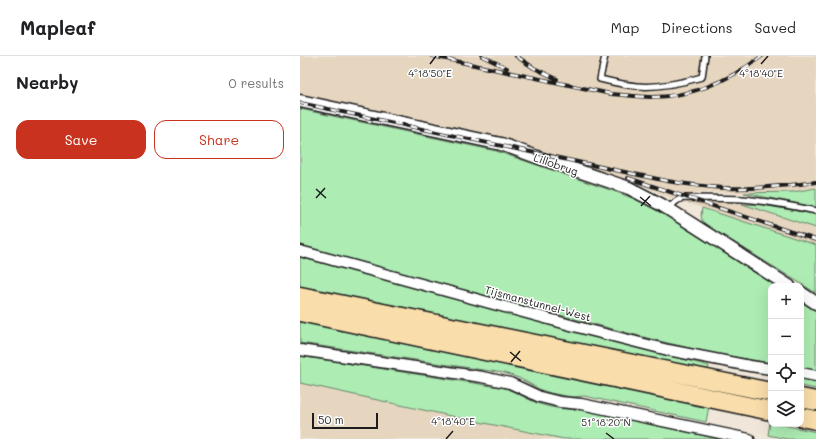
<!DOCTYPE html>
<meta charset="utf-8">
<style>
body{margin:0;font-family:Mali,sans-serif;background:#f2f2f2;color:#202124}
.controls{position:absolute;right:12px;bottom:12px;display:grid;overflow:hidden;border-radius:8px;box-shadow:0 4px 16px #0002}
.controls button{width:36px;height:36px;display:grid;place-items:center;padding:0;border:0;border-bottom:1px solid #e0e0e0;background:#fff;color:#202124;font:20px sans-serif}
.scale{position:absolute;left:12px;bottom:10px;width:66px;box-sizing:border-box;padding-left:4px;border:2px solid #1c1c1c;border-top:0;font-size:11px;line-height:14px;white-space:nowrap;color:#1c1c1c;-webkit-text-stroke:3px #fff;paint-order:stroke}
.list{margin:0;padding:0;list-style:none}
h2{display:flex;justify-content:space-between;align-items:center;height:52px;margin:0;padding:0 16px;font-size:17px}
h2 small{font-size:13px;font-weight:400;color:#757577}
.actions{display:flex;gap:8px;padding:12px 16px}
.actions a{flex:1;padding:9px 0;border:1px solid #c8321e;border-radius:12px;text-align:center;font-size:14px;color:#c8321e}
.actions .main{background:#c8321e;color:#fff}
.icon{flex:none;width:22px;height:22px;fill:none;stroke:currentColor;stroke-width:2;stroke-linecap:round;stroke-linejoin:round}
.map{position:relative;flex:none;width:516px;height:383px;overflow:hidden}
header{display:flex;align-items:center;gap:24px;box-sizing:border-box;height:56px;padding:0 20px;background:#fff;border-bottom:1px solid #e0e0e0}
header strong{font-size:19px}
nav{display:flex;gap:22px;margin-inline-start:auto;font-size:14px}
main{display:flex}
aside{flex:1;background:#fff}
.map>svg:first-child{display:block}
</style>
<header>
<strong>Mapleaf</strong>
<nav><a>Map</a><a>Directions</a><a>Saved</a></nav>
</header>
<main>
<aside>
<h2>Nearby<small>0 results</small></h2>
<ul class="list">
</ul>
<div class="actions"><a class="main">Save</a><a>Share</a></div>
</aside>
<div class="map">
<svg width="516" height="383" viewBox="0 0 516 383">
<rect width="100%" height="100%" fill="#f0e7da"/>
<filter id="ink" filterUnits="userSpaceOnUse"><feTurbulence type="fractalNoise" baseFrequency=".025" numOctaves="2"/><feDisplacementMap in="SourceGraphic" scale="8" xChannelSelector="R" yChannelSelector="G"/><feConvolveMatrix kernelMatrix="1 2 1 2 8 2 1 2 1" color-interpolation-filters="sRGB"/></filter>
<g filter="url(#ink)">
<path fill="#e6d6c0" d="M0,0H516V132L493,136L444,137L397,136L442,148L516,172V189L368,141L344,130L310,120L0,53Z
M0,327L169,364L264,383H0Z"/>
<path fill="#adecb3" stroke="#648468" d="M0,53L196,95L319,137L340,145L363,158L476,230H471V307L411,297L351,283L0,191Z
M516,132V151L444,137L493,136Z
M442,148L462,149L516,158V172Z
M402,152L516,189V237L408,170L402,165L401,159Z
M0,201L409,310L408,315L0,233Z
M501,246L516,255V314L501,312Z
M0,262L409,350L406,366L284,340L272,341L250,337L241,334L219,322L204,317L0,287Z
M0,300L205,332C216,336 227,343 239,348C252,352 266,354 279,353L419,383H264L169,364L0,327Z
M501,322L516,324V333L501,330Z
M470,366L471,368H478L516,376V383H487L468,379Z"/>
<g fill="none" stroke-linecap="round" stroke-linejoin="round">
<defs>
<path id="service" d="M305,0L300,23C312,26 324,29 337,30C359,32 381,27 402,21L405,0
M369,153C373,148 376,144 383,142C402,142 422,142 442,143C467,145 492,150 516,155"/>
<path id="minor" d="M0,195L289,274L368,294L450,310L471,313
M0,294L182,321L210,327L240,341L260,346L281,348L449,383
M501,317L516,320"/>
<path id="tertiary" d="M0,45L201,88L237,101L329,132L362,149L489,230
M501,237L516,247"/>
<path id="motorway" d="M0,240L132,267L471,336
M0,256L471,355
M501,342L516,345
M501,361L516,364"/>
</defs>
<use href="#service" stroke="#1c1c1c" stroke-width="8"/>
<use href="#minor" stroke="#1c1c1c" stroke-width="13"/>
<use href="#tertiary" stroke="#1c1c1c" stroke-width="15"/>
<use href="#motorway" stroke="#1c1c1c" stroke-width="21"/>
<use href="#service" stroke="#fff" stroke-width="5"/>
<use href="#minor" stroke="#fff" stroke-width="10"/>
<use href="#tertiary" stroke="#fff" stroke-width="12"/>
<use href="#motorway" stroke="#f9deab" stroke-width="18"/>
<defs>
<path id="rail" d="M132,0L311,38C325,39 338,41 351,41C392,41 430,24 462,0
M182,0L207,12
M216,0L234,12L257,23
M0,47L367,125C386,128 406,131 426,132C456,133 486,130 516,126
M328,122L516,184"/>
</defs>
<use href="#rail" stroke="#1c1c1c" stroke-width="4"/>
<use href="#rail" stroke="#fff" stroke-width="2.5" stroke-dasharray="8" stroke-linecap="butt"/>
</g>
</g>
<path fill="none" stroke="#1c1c1c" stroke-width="1.5" d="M130,8L136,0M461,8L468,0M16,133L26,142M340,141L351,150M16,142L25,132M341,150L350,140M210,296L221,305M211,306L220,295M306,377L314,383M146,383L153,375"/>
<g text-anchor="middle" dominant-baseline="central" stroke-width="3" stroke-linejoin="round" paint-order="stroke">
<g font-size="11" fill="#1c1c1c" stroke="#fff">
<text transform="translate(256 108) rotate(19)">Lillobrug</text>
<text transform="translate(238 247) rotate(15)">Tijsmanstunnel-West</text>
</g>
</g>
<g font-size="10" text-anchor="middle" fill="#1c1c1c" stroke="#fff" stroke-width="3" stroke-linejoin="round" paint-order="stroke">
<text x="130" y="21">4°18'50"E</text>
<text x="461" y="21">4°18'40"E</text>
<text x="153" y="369">4°18'40"E</text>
<text x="306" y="370">51°18'20"N</text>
</g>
</svg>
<div class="controls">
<button>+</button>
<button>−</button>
<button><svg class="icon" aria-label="locate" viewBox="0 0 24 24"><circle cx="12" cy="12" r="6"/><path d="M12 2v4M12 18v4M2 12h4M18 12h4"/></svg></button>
<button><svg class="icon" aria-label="layers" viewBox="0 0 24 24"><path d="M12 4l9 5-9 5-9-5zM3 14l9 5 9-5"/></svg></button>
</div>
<div class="scale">50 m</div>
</div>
</main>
